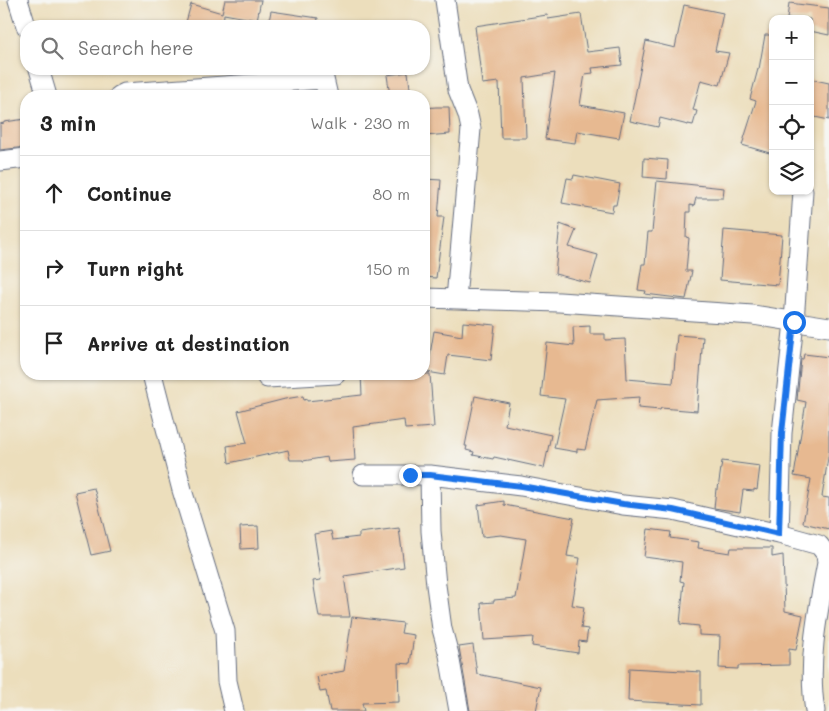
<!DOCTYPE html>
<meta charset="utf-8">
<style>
body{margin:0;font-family:Mali,sans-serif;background:#f2f2f2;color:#222}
.controls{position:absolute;right:15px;top:15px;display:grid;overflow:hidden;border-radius:10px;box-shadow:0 1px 4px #0004}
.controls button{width:45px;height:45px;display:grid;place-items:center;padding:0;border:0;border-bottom:1px solid #e0e0e0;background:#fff;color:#222;font:25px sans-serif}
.stop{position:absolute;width:15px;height:15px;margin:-11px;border:4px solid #1a73e8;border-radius:50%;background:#fff}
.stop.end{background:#1a73e8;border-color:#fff;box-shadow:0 1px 5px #0008}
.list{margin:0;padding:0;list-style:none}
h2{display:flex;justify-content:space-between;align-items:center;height:65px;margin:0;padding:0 20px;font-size:21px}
h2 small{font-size:16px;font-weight:400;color:#767676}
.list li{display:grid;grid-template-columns:32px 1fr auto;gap:15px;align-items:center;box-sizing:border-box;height:75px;padding:0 20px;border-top:1px solid #e0e0e0}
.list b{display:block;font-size:19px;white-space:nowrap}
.list em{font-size:16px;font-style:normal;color:#767676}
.icon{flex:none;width:28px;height:28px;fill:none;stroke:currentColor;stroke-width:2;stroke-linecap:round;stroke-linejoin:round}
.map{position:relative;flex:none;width:829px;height:711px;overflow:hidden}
.search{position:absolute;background:#fff;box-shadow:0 1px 4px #0004;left:20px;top:20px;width:410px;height:55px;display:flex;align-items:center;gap:12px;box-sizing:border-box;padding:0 18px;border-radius:20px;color:#767676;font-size:19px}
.panel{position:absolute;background:#fff;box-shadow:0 1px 4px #0004;left:20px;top:90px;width:410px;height:290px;border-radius:20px}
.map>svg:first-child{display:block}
</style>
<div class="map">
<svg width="829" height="711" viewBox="0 0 829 711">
<rect width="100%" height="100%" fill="#f6f6f2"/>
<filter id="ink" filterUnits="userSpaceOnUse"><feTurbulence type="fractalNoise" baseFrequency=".02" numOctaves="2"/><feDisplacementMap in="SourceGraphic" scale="10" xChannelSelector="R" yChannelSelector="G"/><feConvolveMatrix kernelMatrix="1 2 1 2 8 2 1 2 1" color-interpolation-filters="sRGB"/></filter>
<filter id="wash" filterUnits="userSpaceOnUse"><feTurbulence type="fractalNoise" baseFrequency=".0096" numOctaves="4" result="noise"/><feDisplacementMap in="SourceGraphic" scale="20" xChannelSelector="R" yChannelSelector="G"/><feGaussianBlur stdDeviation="1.12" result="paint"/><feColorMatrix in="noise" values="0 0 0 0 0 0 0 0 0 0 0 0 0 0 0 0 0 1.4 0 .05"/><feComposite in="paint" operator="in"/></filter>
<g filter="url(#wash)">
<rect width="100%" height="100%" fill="#ecdebc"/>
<g id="blocks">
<path fill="#e7b991" d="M225,0H261L257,20L224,14L223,26H185L191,4L222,13Z
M789,3L829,8V35L810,31V19H787Z
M684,5L723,13L715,51L729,53L720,85L701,80L693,110L697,111L693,125L688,124V125L660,118L658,127L630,121L646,41L675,48Z
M271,11L318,18L317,26H268Z
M581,14L587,52L620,48L622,65L592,68L593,73L585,74L580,105L624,113L619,138L577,131L575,143L545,139L555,73L524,78L526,138H501L499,82L482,84L475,26L547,15L548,19Z
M765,35H773V154L742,145L756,101L750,99L758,69H759Z
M408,72L411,96H390L387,75Z
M810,79L829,83V120L810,116Z
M436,107H449L450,134L424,136V108Z
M26,119V147L0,150V124L4,123V122Z
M644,158L668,160L667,179L643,177Z
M574,175L620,184L616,205H613L612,212L562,203L567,178L573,179Z
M424,179L441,180L438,217H444L436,278L424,277Z
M657,181L724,188L723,198H696L694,206L690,205V212H687L686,237L689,238L686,271H692L686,299L645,294L646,291L638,290L642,264H645L648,232H652Z
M560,224L576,230L569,247L598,255L590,283L555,274Z
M724,230L782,235L778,285L720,280Z
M463,322L495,325L491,360L448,355L445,375L427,372L434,331L462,336Z
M590,326V334H605V340L625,339L627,379L673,383L677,335L703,337L697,411L661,408L660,410L638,408L639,397L597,400L585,450L577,449V452L554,448L565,399L541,396L547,343L574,346L573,327Z
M804,354L829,357V451L822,497L829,498V529L803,523L811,479L794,476L806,402L797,400L801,359H803Z
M361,374H430L434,427L405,429L404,420L353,427L355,460L328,462L327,457L303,461V460H290L288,450L229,463L227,446L247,443L238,411L285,399L303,396L304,400L307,399V401L362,395Z
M475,396L509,403L505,425L551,435L544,468L494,457L493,459L473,455L474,452L466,450L467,446H465Z
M722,461L760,466L757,490L754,489V491L743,490L740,512L714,508L716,489H718Z
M94,488L110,551L91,555L75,492Z
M504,501V505L574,518L567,556L580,558L572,605L584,607L581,628L588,629L586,642L579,641L578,653L532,646L533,637L484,640L481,603L494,602V600L516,598L526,539L501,535L482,537L478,505Z
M258,526L259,548L241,549L240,527Z
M399,528L404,567L344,576L350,617H319L313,581L321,580L314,534L331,531L333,540L359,537V533Z
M648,529L671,532L670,538L699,542L698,548L730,553L731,548H772V557L783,555L785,611L803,615L796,650L789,649V665L738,666V669L719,668L720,636L699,635V626L680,624L684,582L680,581L682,562L644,557Z
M352,617L403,623L401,633L414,635L410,664L398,663L399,702L362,703L364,711H330L326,691L320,692L317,676L344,671Z
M473,645L477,674L541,687L536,711H470L459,647Z
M629,668L701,672V705L628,701Z"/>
</g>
</g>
<g filter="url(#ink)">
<use href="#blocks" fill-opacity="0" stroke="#646c7f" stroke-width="1"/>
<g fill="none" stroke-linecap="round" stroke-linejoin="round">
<defs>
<path id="street" d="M18,0L26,26
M445,0L458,90L468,115L471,129L456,299
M39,69L47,96
M119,96L125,93L324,79L328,96
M0,161L26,158
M424,298L559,302L753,315L829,327
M152,374L182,490L225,631L227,681L234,711
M267,378L336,374
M363,475H430L521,486L623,505L673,510L779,534L782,433L794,322L803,191
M430,475L431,531L436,585L442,629L449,655L459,711
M779,534L819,545L826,554L827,563C818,611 807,662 815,711"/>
</defs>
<use href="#street" stroke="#646c7f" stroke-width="21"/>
<use href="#street" stroke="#fff" stroke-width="19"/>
</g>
</g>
<g fill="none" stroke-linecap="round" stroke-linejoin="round" filter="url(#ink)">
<path stroke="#1a73e8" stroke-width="6" d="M410,475H430L521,486L623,504L673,510L779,534L782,433L794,322"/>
</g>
</svg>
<div class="controls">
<button>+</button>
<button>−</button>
<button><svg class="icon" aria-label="locate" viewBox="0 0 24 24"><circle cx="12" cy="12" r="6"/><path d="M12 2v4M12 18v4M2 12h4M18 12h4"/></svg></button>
<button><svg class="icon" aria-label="layers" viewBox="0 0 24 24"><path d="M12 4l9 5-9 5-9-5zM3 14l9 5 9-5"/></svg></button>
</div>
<div class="stop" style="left:794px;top:322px"></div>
<div class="stop end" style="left:410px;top:475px"></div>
<div class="search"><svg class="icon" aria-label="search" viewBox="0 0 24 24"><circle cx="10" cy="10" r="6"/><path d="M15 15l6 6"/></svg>Search here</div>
<section class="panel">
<h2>3 min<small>Walk · 230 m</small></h2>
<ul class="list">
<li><svg class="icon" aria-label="ahead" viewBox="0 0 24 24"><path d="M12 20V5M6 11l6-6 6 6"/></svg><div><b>Continue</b></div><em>80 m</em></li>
<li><svg class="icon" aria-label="right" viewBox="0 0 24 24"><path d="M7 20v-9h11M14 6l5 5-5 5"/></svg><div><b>Turn right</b></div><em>150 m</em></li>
<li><svg class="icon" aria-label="arrive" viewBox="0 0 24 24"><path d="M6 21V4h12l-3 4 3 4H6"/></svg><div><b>Arrive at destination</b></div></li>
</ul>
</section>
</div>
